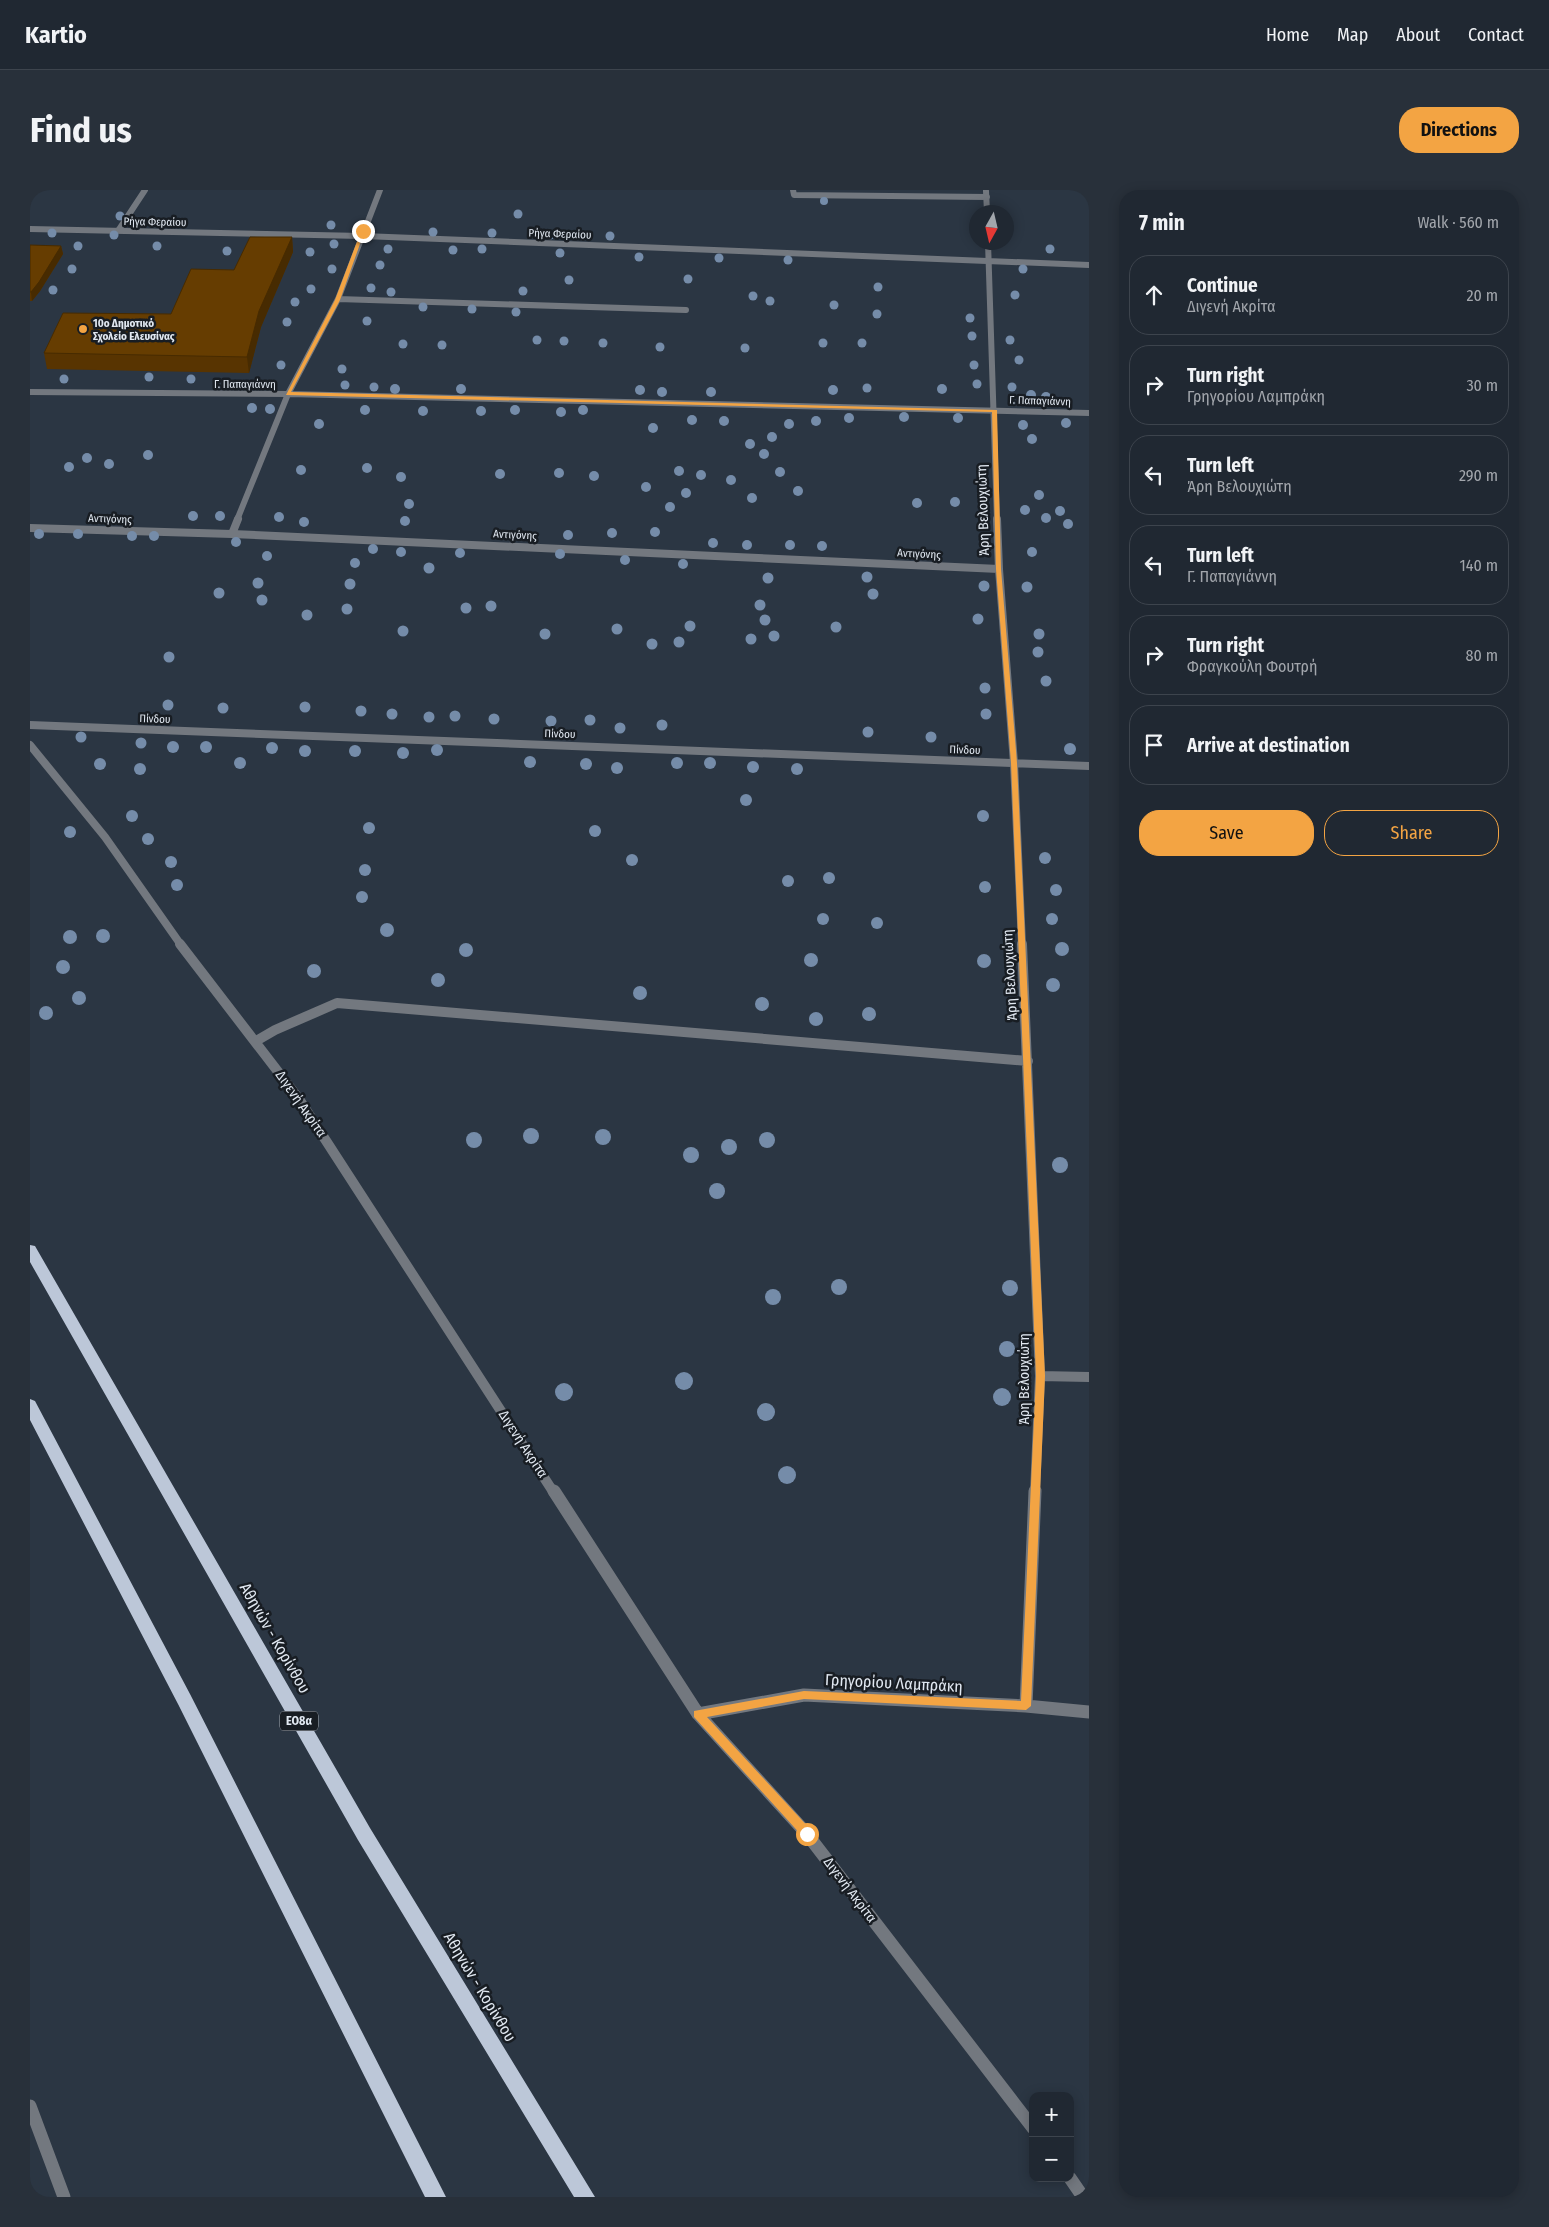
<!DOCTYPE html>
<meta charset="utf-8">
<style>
body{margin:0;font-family:"Fira Sans Condensed",sans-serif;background:#28303a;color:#f1f3f6}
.controls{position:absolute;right:15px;bottom:15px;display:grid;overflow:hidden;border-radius:10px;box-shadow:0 2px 12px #0003}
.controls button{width:45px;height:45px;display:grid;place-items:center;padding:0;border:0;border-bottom:1px solid #3d444d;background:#202832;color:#f1f3f6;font:25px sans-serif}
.compass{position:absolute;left:939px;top:15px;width:45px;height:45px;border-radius:50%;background:#202832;box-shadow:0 2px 12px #0003;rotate:188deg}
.stop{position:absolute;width:15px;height:15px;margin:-11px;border:4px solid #f3a443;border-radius:50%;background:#fff}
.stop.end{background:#f3a443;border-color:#fff;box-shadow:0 1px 5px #0008}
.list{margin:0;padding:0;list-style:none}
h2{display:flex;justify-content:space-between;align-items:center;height:65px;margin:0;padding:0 20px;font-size:21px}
h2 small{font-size:16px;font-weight:400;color:#a2a6ac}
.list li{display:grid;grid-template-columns:32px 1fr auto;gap:15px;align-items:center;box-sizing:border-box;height:80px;margin:0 10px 10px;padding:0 10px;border:1px solid #3d444d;border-radius:20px}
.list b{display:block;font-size:19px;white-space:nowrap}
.list p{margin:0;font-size:16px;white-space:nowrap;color:#a2a6ac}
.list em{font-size:16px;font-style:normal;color:#a2a6ac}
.actions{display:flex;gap:10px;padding:15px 20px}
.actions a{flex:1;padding:11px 0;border:1px solid #f3a443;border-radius:20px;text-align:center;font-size:18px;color:#f3a443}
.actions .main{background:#f3a443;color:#111}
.icon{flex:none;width:28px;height:28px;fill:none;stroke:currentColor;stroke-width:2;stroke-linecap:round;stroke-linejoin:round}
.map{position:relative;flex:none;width:1059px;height:2007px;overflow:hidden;border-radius:20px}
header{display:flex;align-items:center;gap:30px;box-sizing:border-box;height:70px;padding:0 25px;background:#202832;border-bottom:1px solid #3d444d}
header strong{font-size:24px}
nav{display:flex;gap:28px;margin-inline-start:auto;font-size:18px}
.intro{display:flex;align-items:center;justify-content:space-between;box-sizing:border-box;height:120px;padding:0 30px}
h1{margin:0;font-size:35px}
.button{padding:12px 22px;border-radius:20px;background:#f3a443;color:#111;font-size:18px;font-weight:700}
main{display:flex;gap:30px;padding:0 30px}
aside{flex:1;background:#202832;border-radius:20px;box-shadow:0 2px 12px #0003}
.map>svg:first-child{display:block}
</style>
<header>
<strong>Kartio</strong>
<nav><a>Home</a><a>Map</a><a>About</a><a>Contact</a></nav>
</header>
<div class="intro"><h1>Find us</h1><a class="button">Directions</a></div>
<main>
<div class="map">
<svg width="1059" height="2007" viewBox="0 0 1059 2007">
<rect width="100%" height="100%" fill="#2b3643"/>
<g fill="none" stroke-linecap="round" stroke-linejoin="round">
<path stroke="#73787f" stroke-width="13" d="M0,1916L34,2007"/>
<path stroke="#73787f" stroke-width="6" d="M763,0L764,5L957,7
M956,1L957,22
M0,39L333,46L1059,75
M88,41L115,0
M958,52L967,330
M308,109L656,120
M0,202L258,204L1059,223
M207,330L258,204L308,109L350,0"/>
<path stroke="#73787f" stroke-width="8" d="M967,329L969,379L984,573L992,755
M0,338L202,344L969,379
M202,344L208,329
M0,535L1059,576
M0,555L75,647L151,755"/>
<path stroke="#73787f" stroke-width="10" d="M150,754L269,909L524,1303
M992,754L1010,1186L1005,1303
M226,851L245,840L307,813L998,871
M1010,1186L1059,1187"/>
<path stroke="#73787f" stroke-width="13" d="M524,1301L668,1524L777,1644L1003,1938
M996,1516L1005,1301
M668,1524L774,1505L996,1516L1059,1522
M1040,1988L1053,2007"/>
<path fill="#bcc7d8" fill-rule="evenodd" d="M0,1055L5,1056L340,1638L565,2007H544L328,1650L0,1072Z
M0,1209L5,1211L160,1504L416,2007H395L148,1514L0,1230Z"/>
</g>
<g fill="#758ca9">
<circle cx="794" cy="11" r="4"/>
<circle cx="488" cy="24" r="4.5"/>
<circle cx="90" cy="26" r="4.5"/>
<circle cx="301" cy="35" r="4.5"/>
<circle cx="403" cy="42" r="4.5"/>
<circle cx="22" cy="43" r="4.5"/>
<circle cx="462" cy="43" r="4.5"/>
<circle cx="84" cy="45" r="4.5"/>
<circle cx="520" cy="45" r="4.5"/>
<circle cx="580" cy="46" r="4.5"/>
<circle cx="304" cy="54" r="4.5"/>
<circle cx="48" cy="56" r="4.5"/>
<circle cx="127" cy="56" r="4.5"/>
<circle cx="358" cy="59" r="4.5"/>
<circle cx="452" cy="59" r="4.5"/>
<circle cx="1020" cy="59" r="4.5"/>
<circle cx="423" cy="60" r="4.5"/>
<circle cx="197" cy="61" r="4.5"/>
<circle cx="280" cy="62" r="4.5"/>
<circle cx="530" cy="63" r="4.5"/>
<circle cx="609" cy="67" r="4.5"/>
<circle cx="689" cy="68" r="4.5"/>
<circle cx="758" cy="70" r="4.5"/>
<circle cx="350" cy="75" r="4.5"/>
<circle cx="42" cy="79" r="4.5"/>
<circle cx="302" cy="79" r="4.5"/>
<circle cx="993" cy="79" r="4.5"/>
<circle cx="658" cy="89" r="4.5"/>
<circle cx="539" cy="90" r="4.5"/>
<circle cx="848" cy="97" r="4.5"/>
<circle cx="341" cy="98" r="4.5"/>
<circle cx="281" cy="99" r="4.5"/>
<circle cx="23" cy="100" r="4.5"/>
<circle cx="493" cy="101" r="4.5"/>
<circle cx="361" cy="102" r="4.5"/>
<circle cx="985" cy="105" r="4.5"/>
<circle cx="723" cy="106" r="4.5"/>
<circle cx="740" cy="111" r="4.5"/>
<circle cx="265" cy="112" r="4.5"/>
<circle cx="804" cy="115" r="4.5"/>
<circle cx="393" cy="117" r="4.5"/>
<circle cx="442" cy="119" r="4.5"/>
<circle cx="486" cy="122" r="4.5"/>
<circle cx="847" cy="124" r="4.5"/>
<circle cx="940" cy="128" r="4.5"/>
<circle cx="337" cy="131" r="4.5"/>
<circle cx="257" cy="132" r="4.5"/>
<circle cx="942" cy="146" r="4.5"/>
<circle cx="507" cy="150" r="4.5"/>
<circle cx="980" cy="150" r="4.5"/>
<circle cx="534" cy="151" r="4.5"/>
<circle cx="573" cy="153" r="4.5"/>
<circle cx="793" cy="153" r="4.5"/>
<circle cx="832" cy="153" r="4.5"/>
<circle cx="373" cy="154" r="4.5"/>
<circle cx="412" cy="155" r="4.5"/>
<circle cx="630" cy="157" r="4.5"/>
<circle cx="715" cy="158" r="4.5"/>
<circle cx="989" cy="170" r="4.5"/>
<circle cx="251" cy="175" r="4.5"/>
<circle cx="944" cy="175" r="4.5"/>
<circle cx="312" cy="179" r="4.5"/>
<circle cx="119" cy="187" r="4.5"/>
<circle cx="34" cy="189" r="4.5"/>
<circle cx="161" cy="189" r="4.5"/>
<circle cx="947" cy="194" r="4.5"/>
<circle cx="315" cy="195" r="4.5"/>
<circle cx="344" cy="197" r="4.5"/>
<circle cx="982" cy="197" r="4.5"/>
<circle cx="837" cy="198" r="4.5"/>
<circle cx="365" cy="199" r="5"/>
<circle cx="431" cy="199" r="5"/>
<circle cx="912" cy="199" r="5"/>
<circle cx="610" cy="200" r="5"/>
<circle cx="803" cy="200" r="5"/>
<circle cx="632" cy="202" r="5"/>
<circle cx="681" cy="202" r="5"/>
<circle cx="1001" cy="205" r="5"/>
<circle cx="1016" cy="207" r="5"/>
<circle cx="222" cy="218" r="5"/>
<circle cx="240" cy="219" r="5"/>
<circle cx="335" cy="220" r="5"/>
<circle cx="485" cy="220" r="5"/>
<circle cx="553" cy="220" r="5"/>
<circle cx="393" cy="221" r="5"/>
<circle cx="451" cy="221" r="5"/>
<circle cx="531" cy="222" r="5"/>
<circle cx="874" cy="227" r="5"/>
<circle cx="819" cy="228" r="5"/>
<circle cx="928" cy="228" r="5"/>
<circle cx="662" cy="230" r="5"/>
<circle cx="694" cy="231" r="5"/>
<circle cx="786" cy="231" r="5"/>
<circle cx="1036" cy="233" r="5"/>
<circle cx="289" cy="234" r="5"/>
<circle cx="759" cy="234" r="5"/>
<circle cx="993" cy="235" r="5"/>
<circle cx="623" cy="238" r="5"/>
<circle cx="742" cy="247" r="5"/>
<circle cx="1002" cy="249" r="5"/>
<circle cx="720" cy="254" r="5"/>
<circle cx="734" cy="264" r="5"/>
<circle cx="118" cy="265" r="5"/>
<circle cx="57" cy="268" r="5"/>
<circle cx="79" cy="274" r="5"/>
<circle cx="39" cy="277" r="5"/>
<circle cx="337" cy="278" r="5"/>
<circle cx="271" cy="280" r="5"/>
<circle cx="649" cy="281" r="5"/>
<circle cx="750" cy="282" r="5"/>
<circle cx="529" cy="283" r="5"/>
<circle cx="470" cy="284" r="5"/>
<circle cx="671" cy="285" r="5"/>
<circle cx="564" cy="286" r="5"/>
<circle cx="371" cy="287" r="5"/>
<circle cx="701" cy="290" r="5"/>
<circle cx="616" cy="297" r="5"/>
<circle cx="768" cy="301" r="5"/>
<circle cx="656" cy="303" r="5"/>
<circle cx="1009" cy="305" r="5"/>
<circle cx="722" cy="308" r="5"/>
<circle cx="925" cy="312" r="5"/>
<circle cx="887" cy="313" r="5"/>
<circle cx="379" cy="314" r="5"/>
<circle cx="640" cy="317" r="5"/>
<circle cx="995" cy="320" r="5"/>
<circle cx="1030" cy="321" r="5"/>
<circle cx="163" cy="326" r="5"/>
<circle cx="190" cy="326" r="5"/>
<circle cx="249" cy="327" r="5"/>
<circle cx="1016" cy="328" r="5"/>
<circle cx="375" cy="331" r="5"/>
<circle cx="274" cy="332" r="5"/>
<circle cx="1038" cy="334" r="5"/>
<circle cx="625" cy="342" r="5"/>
<circle cx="582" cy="343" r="5"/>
<circle cx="9" cy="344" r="5"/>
<circle cx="48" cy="344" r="5"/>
<circle cx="538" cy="345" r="5"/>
<circle cx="102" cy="346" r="5"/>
<circle cx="124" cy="346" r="5"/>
<circle cx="206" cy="352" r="5"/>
<circle cx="683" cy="353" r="5"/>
<circle cx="717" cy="355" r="5"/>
<circle cx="760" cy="355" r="5"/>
<circle cx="792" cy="356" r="5"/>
<circle cx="343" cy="359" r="5"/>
<circle cx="371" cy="362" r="5"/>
<circle cx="1002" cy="362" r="5"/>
<circle cx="430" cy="363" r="5"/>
<circle cx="530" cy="364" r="5"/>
<circle cx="237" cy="366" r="5"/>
<circle cx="595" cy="370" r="5"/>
<circle cx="325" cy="373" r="5"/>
<circle cx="653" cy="374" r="5"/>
<circle cx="399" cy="378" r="5.5"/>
<circle cx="837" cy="387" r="5.5"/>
<circle cx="738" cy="388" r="5.5"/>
<circle cx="228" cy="393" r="5.5"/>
<circle cx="320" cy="394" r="5.5"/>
<circle cx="954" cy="396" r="5.5"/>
<circle cx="997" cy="397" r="5.5"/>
<circle cx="189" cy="403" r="5.5"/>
<circle cx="843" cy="404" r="5.5"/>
<circle cx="232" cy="410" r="5.5"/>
<circle cx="730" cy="415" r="5.5"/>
<circle cx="461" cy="416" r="5.5"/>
<circle cx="436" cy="418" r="5.5"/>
<circle cx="317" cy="419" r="5.5"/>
<circle cx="277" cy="425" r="5.5"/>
<circle cx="948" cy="429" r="5.5"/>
<circle cx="735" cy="430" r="5.5"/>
<circle cx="660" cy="436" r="5.5"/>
<circle cx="806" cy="437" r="5.5"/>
<circle cx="587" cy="439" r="5.5"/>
<circle cx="373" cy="441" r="5.5"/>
<circle cx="515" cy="444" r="5.5"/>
<circle cx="1009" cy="444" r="5.5"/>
<circle cx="744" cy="446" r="5.5"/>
<circle cx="721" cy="449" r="5.5"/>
<circle cx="649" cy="452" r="5.5"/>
<circle cx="622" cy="454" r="5.5"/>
<circle cx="1008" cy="462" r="5.5"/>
<circle cx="139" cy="467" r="5.5"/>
<circle cx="1016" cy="491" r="5.5"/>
<circle cx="955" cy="498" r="5.5"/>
<circle cx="138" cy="515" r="5.5"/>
<circle cx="275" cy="517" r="5.5"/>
<circle cx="193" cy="518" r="5.5"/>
<circle cx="331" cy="521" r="5.5"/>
<circle cx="362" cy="524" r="5.5"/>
<circle cx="956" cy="524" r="5.5"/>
<circle cx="425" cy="526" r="5.5"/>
<circle cx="399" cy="527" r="5.5"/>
<circle cx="464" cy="529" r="5.5"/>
<circle cx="560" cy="530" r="5.5"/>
<circle cx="521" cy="531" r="5.5"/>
<circle cx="632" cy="535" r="5.5"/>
<circle cx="590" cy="538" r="5.5"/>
<circle cx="838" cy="542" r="5.5"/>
<circle cx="51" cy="547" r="5.5"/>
<circle cx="901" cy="547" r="5.5"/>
<circle cx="111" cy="553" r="5.5"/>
<circle cx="143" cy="557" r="6"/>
<circle cx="176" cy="557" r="6"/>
<circle cx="242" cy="558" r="6"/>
<circle cx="1040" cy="559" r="6"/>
<circle cx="407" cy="560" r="6"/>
<circle cx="275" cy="561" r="6"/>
<circle cx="325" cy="561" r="6"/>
<circle cx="373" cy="563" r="6"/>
<circle cx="500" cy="572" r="6"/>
<circle cx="210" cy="573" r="6"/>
<circle cx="647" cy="573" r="6"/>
<circle cx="680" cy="573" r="6"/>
<circle cx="70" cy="574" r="6"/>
<circle cx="556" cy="574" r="6"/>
<circle cx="723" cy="577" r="6"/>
<circle cx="587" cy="578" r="6"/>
<circle cx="110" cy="579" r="6"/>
<circle cx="767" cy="579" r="6"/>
<circle cx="716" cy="610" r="6"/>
<circle cx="102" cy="626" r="6"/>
<circle cx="953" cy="626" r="6"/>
<circle cx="339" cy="638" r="6"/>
<circle cx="565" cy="641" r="6"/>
<circle cx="40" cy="642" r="6"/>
<circle cx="118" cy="649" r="6"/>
<circle cx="1015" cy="668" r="6"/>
<circle cx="602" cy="670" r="6"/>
<circle cx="141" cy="672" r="6"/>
<circle cx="335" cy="680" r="6"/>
<circle cx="799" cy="688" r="6"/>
<circle cx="758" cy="691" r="6"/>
<circle cx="147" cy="695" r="6"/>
<circle cx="955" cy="697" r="6"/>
<circle cx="1026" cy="700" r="6"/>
<circle cx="332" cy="707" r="6"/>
<circle cx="793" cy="729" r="6"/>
<circle cx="1022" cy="729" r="6"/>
<circle cx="847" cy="733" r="6"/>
<circle cx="357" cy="740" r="7"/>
<circle cx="73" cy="746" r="7"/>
<circle cx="40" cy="747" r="7"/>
<circle cx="1032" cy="759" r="7"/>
<circle cx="436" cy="760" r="7"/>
<circle cx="781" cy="770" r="7"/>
<circle cx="954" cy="771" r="7"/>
<circle cx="33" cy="777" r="7"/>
<circle cx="284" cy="781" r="7"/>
<circle cx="408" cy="790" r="7"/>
<circle cx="1023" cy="795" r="7"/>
<circle cx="610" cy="803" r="7"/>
<circle cx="49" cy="808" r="7"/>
<circle cx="732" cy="814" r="7"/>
<circle cx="16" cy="823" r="7"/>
<circle cx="839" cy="824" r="7"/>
<circle cx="786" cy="829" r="7"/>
<circle cx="501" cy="946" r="8"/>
<circle cx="573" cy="947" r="8"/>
<circle cx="444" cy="950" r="8"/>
<circle cx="737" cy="950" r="8"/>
<circle cx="699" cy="957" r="8"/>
<circle cx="661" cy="965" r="8"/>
<circle cx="1030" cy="975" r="8"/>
<circle cx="687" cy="1001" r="8"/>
<circle cx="809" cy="1097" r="8"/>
<circle cx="980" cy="1098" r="8"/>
<circle cx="743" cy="1107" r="8"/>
<circle cx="977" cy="1159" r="8"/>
<circle cx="654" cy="1191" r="9"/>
<circle cx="534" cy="1202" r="9"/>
<circle cx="972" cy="1207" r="9"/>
<circle cx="736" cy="1222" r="9"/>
<circle cx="757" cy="1285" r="9"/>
</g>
<path fill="#583401" d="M262,47L263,62L231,137L219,183L17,179L14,163L141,124L204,80Z
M0,55L31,56L33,64L10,101L2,111H0Z"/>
<path fill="#472b01" d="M262,47L263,62L231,137L219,183L217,167L229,121Z
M31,56L33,64L10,101L2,111L1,102Z"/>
<path fill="#663d01" stroke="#472b01" d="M220,47H262L229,121L217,167L14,163L33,123L141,124L161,79L204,80Z
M0,55L31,56L9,92L1,102H0Z"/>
<path fill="#f3a443" d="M335,40L310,110L261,202L967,220L971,379L987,573L1015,1186L1001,1516L996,1520L774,1509L677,1527L781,1640L782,1644L777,1649L773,1647L664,1527V1521L774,1501L991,1511L1006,1186L981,573L966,379L962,222L256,205L305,110L331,41Z"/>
<circle fill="#f3a443" stroke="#181d23" stroke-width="2" cx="53" cy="139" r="5"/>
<g text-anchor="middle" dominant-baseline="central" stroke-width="5" stroke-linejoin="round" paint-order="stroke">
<g font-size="11" fill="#e1e8f1" stroke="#181d23">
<text transform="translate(125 32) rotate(1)">Ρήγα Φεραίου</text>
<text transform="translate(530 44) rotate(2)">Ρήγα Φεραίου</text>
<text x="215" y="194">Γ. Παπαγιάννη</text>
<text transform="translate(1010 211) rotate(2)">Γ. Παπαγιάννη</text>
<text transform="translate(80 329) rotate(2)">Αντιγόνης</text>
<text transform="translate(485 345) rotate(3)">Αντιγόνης</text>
<text transform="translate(889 364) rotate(3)">Αντιγόνης</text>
<text transform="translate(125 529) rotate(2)">Πίνδου</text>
<text transform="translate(530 544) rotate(2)">Πίνδου</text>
<text transform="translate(935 560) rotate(2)">Πίνδου</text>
</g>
<g font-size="11" font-weight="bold" fill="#e1e8f1" stroke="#181d23" text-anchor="start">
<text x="63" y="133">10ο Δημοτικό<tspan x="63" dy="13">Σχολείο Ελευσίνας</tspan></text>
</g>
<rect fill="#181d23" stroke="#a5abb3" stroke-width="1" x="250" y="1521.5" width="38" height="19" rx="4"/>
<g font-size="12" font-weight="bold" fill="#e1e8f1">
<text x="269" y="1531">ΕΟ8α</text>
</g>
<g font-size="14" fill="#e1e8f1" stroke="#181d23">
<text transform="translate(953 320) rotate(-92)">Άρη Βελουχιώτη</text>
<text transform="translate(980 785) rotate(-93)">Άρη Βελουχιώτη</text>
<text transform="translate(271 914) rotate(55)">Διγενή Ακρίτα</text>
<text transform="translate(994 1189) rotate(-90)">Άρη Βελουχιώτη</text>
<text transform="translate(493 1254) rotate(57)">Διγενή Ακρίτα</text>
<text transform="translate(820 1700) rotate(53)">Διγενή Ακρίτα</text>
</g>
<g font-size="16" fill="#e1e8f1" stroke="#181d23">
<text transform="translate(245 1448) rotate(60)">Αθηνών - Κορίνθου</text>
<text transform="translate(864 1493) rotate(3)">Γρηγορίου Λαμπράκη</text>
<text transform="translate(450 1797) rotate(59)">Αθηνών - Κορίνθου</text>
</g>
</g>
</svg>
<div class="controls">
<button>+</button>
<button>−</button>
</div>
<svg class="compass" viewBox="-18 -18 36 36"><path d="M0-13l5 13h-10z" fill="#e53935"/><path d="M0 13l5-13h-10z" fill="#a2a6ac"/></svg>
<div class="stop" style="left:777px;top:1644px"></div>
<div class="stop end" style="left:333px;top:41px"></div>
</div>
<aside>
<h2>7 min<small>Walk · 560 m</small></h2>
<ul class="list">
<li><svg class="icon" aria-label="ahead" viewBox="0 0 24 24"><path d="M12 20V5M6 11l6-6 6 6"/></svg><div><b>Continue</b><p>Διγενή Ακρίτα</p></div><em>20 m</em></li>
<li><svg class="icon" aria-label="right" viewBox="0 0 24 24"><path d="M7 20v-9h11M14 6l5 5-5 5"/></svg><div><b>Turn right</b><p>Γρηγορίου Λαμπράκη</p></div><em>30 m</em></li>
<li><svg class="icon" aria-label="left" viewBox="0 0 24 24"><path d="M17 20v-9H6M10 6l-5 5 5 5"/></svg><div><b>Turn left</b><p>Άρη Βελουχιώτη</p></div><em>290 m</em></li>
<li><svg class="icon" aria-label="left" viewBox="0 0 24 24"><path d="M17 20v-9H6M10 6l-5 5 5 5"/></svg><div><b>Turn left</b><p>Γ. Παπαγιάννη</p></div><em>140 m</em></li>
<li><svg class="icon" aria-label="right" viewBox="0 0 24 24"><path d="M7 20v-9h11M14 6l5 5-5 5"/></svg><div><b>Turn right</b><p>Φραγκούλη Φουτρή</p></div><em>80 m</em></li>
<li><svg class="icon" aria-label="arrive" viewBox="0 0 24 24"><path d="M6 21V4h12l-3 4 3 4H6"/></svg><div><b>Arrive at destination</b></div></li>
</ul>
<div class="actions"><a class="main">Save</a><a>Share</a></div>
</aside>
</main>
